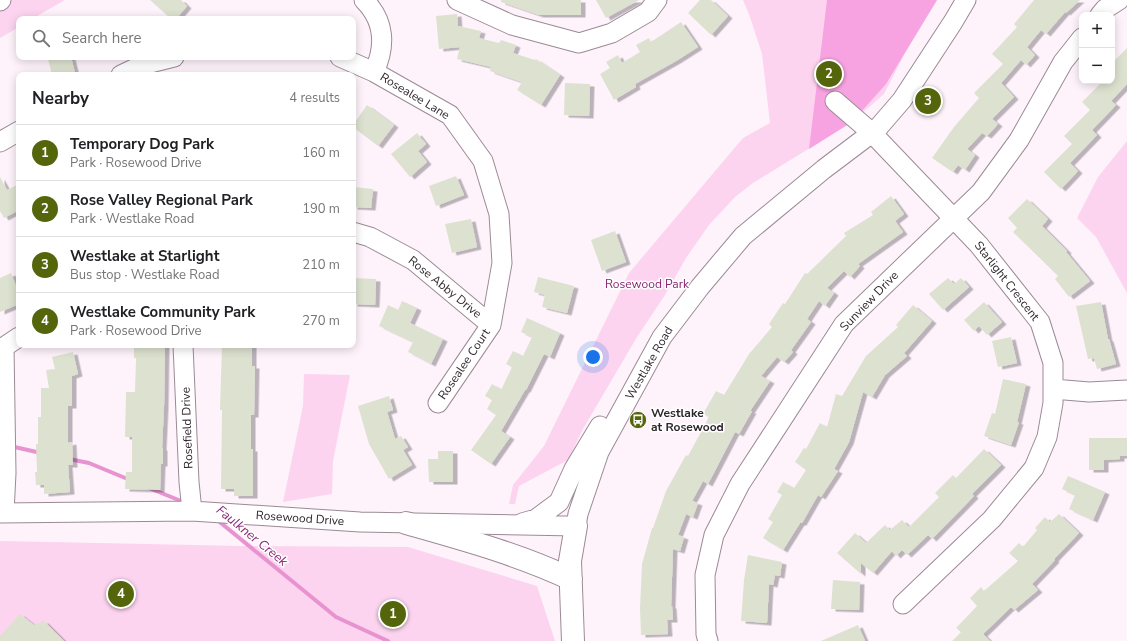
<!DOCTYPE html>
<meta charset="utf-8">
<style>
body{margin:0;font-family:"Nunito Sans",sans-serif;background:#f6f6f6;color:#202124}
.controls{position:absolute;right:12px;top:12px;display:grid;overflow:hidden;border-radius:8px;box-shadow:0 2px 10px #0003}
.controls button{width:36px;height:36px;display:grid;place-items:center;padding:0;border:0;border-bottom:1px solid #e0e0e0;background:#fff;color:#202124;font:20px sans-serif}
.you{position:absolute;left:593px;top:357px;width:14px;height:14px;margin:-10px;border:3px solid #fff;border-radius:50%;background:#1a73e8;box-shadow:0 0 0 6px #1a73e833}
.badge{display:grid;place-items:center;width:26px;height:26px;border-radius:50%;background:#55650c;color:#fff;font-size:13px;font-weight:700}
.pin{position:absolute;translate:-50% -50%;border:2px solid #fff;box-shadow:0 1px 4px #0006}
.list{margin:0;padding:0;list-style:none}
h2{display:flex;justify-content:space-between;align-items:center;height:52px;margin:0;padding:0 16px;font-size:17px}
h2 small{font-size:13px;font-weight:400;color:#757577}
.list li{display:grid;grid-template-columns:26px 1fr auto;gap:12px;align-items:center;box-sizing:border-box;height:56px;padding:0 16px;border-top:1px solid #e0e0e0}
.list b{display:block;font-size:15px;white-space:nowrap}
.list p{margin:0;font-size:13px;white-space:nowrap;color:#757577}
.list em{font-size:13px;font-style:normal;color:#757577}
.icon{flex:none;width:22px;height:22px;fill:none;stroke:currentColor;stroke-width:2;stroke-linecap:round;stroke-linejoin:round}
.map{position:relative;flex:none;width:1127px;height:641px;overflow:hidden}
.search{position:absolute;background:#fff;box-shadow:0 2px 10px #0003;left:16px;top:16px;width:340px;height:44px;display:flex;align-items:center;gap:10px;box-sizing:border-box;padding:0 14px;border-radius:8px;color:#757577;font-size:15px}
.panel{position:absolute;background:#fff;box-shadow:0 2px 10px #0003;left:16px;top:72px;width:340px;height:276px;border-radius:8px}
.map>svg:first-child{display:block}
</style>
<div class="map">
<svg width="1127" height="641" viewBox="0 0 1127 641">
<defs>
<filter id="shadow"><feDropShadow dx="4.5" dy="2.5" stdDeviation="0" flood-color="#0004"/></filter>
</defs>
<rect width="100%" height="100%" fill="#fef3fb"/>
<path fill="#fcd4ef" d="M0,0H65L32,19H19V27L0,38Z
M743,0H937L905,53L884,94L852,122L753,183L735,197L709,225L686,258L665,295L637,337L583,429L568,460L519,486L515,504H509L513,485L544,446L629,273L743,138L770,123L762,54L750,17Z
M1127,141V293L1096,237L1077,218L1098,177Z
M304,374L350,375L333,461L332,494L283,502L303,406Z
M0,541L242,546L408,547L537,586L555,641H0Z"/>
<path fill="#f8a3e1" d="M827,0H937L886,84L852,122L809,149Z"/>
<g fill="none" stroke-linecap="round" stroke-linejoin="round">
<path stroke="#e793d0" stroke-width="4" d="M10,446L41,453
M69,459L89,463L130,480
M149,488L186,503
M216,519L336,617L388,641"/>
</g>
<path fill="#dde2d0" filter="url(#shadow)" d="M150,0H181L187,6L176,19H171Z
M501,0H581V15H539L501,2Z
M596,0H639L606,18Z
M700,0H711L728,16L711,35L688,13Z
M1034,0H1080L1066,13L1065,12L1046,34L1041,30L1027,47L1035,55L1026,65L1021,60L1001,83L1014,97L992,119L998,124L987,136L982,133L967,149L975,155L965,170L958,165L953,172L932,158L954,127L979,98L974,93L1003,64L992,54L1017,27L1014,24Z
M457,14L458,26L481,31L479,38L499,43L501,40L516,45L513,53L535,60L536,59L560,75L541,105L517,90L522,82L490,71L491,67L457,59L460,47L439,49L436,16Z
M681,22L698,47L676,61L635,84L636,87L614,100L600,74L610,68L606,62L618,55L622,63L640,52L636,45L649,38L651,42Z
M1127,48V84L1111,101L1116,105L1092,130L1097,135L1070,163L1078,171L1061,189L1044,172L1072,144L1064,136L1090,110L1082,102L1103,81H1112V63Z
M54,57H71L75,73L69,75H52L48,59Z
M565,83L590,84L589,116L564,115Z
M367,105L394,125L378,146L353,127V125Z
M417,133L426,144L418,151L427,162L410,177L391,154Z
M456,176L464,195L436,206L429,186Z
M0,177L7,190L19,184V210L4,218L0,211Z
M353,187L373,189L371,208L353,207Z
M891,196L904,214L895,221L903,232L858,264L860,266L850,277L844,271L827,288L834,293L825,306L819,301L807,319L811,322L791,350L793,352L784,362L777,357L761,376L770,381L750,411H752L739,434L735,432L708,484L703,481L692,501L698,503L693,517L686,514L678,535L684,537L680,551L673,549L671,606H672L673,620H667L668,634L641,635L640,608L642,564L652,528H653L666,491L686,455L688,456L709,417L703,414L716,391L724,395L749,354L772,327L769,324L783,303L785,304L805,273L807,274L846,236L844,233L873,215L871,212Z
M1027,199L1048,219L1042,226L1067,251L1066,252L1090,281L1069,297L1055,279L1058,276L1013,232L1017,228L1008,218Z
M471,219L477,247L452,253L445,224Z
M615,231L626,262L602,271L591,240Z
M11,273L19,293V304L0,312V278Z
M538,277L574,286L567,313L542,307L545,295L534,292Z
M353,278L376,279L375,305L353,304Z
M948,278L954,284L961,278L969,287L943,310L929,294Z
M402,301L417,308L410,323L443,339L431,364L408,352L413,342L379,326L388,305L398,310Z
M984,302L1002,322L987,335L979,326L974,331L964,320Z
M1101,302L1108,339H1109L1116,364L1097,369L1094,358L1088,359L1076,306Z
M913,305L932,321L904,353L907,356L885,375L872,397L863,392L849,442L834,469L838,471L821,497L818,495L802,523H800L783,550L763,538L773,522L768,519L782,495L777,492L783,482L794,488L806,470L795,462L804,448L806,449L820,423L827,427L836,394L842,396L866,356L898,327L896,325Z
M527,318L560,333L550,357L544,354L526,390H525L501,431L510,437L491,464L471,450L496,415L487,409L492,400L485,396L492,384L501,390L512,367L506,364L513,351L523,356L532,337L521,332Z
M1011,337L1017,363L998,367L992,341Z
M134,345H165L164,406L162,448H163V464H161L160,490L125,489L126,472H132V437H125L126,392H135L136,358H134Z
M222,345H252V366H255L254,415H251V449H253V496H234V489H221L222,410H220Z
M73,352L78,374L72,376V406H68V443L72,442L73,465H68L70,492L44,494V485H36L35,472H37L36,444H38V417H41V388H49L46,370L55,369L52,357Z
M1003,379L1026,384L1017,422H1019L1011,445L984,436L992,413L995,414Z
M389,396L393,410L387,412L395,439L401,436L408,447L403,450L412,465L389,479L369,444L358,406Z
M1089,438H1127V456H1120V459L1104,460V470H1089Z
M984,449L1001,465L972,494L974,496L932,539L928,535L907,555L902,550L896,556L892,551L873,573L861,563V574L837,553L855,533L866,543L885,525L890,530L902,520L909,527L939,497L935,493L953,475L956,478Z
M438,451H453V482H429L428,459H438Z
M1068,476L1105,492L1093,520L1069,509L1075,495L1062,489Z
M1059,514L1079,533L1054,559L1055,560L1032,584L1038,590L1014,610L1011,607L983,634L990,641H952L961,632L956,628L977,606L970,598L981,587L984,591L1018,561L1009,553L1019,543L1023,547L1037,530L1035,528L1045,517L1050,522Z
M748,555L782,562L780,576L775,575L773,585L769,584L767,623L741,621L744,580Z
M833,580L860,582L859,610L831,609Z
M20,614L34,625L44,621L64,641H0V636Z
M858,625L865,641H821Z"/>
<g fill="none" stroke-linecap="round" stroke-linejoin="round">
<defs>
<path id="minor" d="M364,0C385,21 386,46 374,72
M457,0L512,25L579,43L612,33L648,12L657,0
M0,1L1,0
M1100,15L1105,9L1119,0
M340,57L374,72L450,115L483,161L499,214L502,263L491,325L438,403
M121,75L142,65L174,57
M835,101L872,133L979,245L1040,322L1053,363V403L1047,437L1034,468L992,519L903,604
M0,142L19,131
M353,232L370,237L413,260L491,325
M183,345L189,482L192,511
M1053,389L1089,392L1127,390
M0,513L192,511L360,522L576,526L578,514L599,452L662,337L700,287L743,236L824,169L877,129L902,100L953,22L966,0
M4,513L6,473L4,347L19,337
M522,523L536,519L559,502L574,469L600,426
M708,641L706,634L705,575L714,535L740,484L844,324L981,192L1019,140L1063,62L1082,38"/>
<path id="major" d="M406,523C462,539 518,554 571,579
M573,641L570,561L576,526"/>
</defs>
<use href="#minor" stroke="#9b8a95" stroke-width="21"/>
<use href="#major" stroke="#9b8a95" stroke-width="24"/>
<use href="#minor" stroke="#fff" stroke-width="19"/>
<use href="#major" stroke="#fff" stroke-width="22"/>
</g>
<defs>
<symbol id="bus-disc" viewBox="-11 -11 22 22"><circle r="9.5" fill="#55650c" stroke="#fff"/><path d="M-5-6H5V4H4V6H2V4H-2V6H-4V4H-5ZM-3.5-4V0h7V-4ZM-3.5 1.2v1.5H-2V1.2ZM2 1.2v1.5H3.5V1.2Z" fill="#fff"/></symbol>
</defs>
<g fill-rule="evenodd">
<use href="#bus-disc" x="628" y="410" width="20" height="20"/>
</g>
<g text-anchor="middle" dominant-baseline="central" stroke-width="3" stroke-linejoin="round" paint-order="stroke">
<g font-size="12" fill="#2d262b" stroke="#fff">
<text transform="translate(415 96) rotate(31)">Rosealee Lane</text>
<text transform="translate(1007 281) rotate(52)">Starlight Crescent</text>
<text transform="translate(445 287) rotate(39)">Rose Abby Drive</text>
<text transform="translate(869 301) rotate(-46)">Sunview Drive</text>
<text transform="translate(649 363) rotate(-60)">Westlake Road</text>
<text transform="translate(464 364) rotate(-56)">Rosealee Court</text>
<text transform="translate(187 428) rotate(-92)">Rosefield Drive</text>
<text transform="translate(300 518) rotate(4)">Rosewood Drive</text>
</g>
<g font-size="12" fill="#852571" stroke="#fff">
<text x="647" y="284">Rosewood Park</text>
</g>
<g font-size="12" font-weight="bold" fill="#2d262b" stroke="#fff" text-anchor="start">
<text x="651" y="413">Westlake<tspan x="651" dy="14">at Rosewood</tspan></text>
</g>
<g font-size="13" font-style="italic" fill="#892975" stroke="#fff">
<text transform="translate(252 536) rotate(39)">Faulkner Creek</text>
</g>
</g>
</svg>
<div class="controls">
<button>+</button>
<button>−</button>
</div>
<div class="you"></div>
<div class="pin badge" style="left:393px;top:614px">1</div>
<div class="pin badge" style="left:829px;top:74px">2</div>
<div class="pin badge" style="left:928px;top:101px">3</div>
<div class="pin badge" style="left:121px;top:594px">4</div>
<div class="search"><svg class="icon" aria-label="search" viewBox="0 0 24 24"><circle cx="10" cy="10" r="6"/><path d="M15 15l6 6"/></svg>Search here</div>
<section class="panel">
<h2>Nearby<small>4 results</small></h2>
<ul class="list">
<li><span class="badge">1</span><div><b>Temporary Dog Park</b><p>Park · Rosewood Drive</p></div><em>160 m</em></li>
<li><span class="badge">2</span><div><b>Rose Valley Regional Park</b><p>Park · Westlake Road</p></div><em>190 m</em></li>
<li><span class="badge">3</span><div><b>Westlake at Starlight</b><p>Bus stop · Westlake Road</p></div><em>210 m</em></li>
<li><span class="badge">4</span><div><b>Westlake Community Park</b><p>Park · Rosewood Drive</p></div><em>270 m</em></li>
</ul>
</section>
</div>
